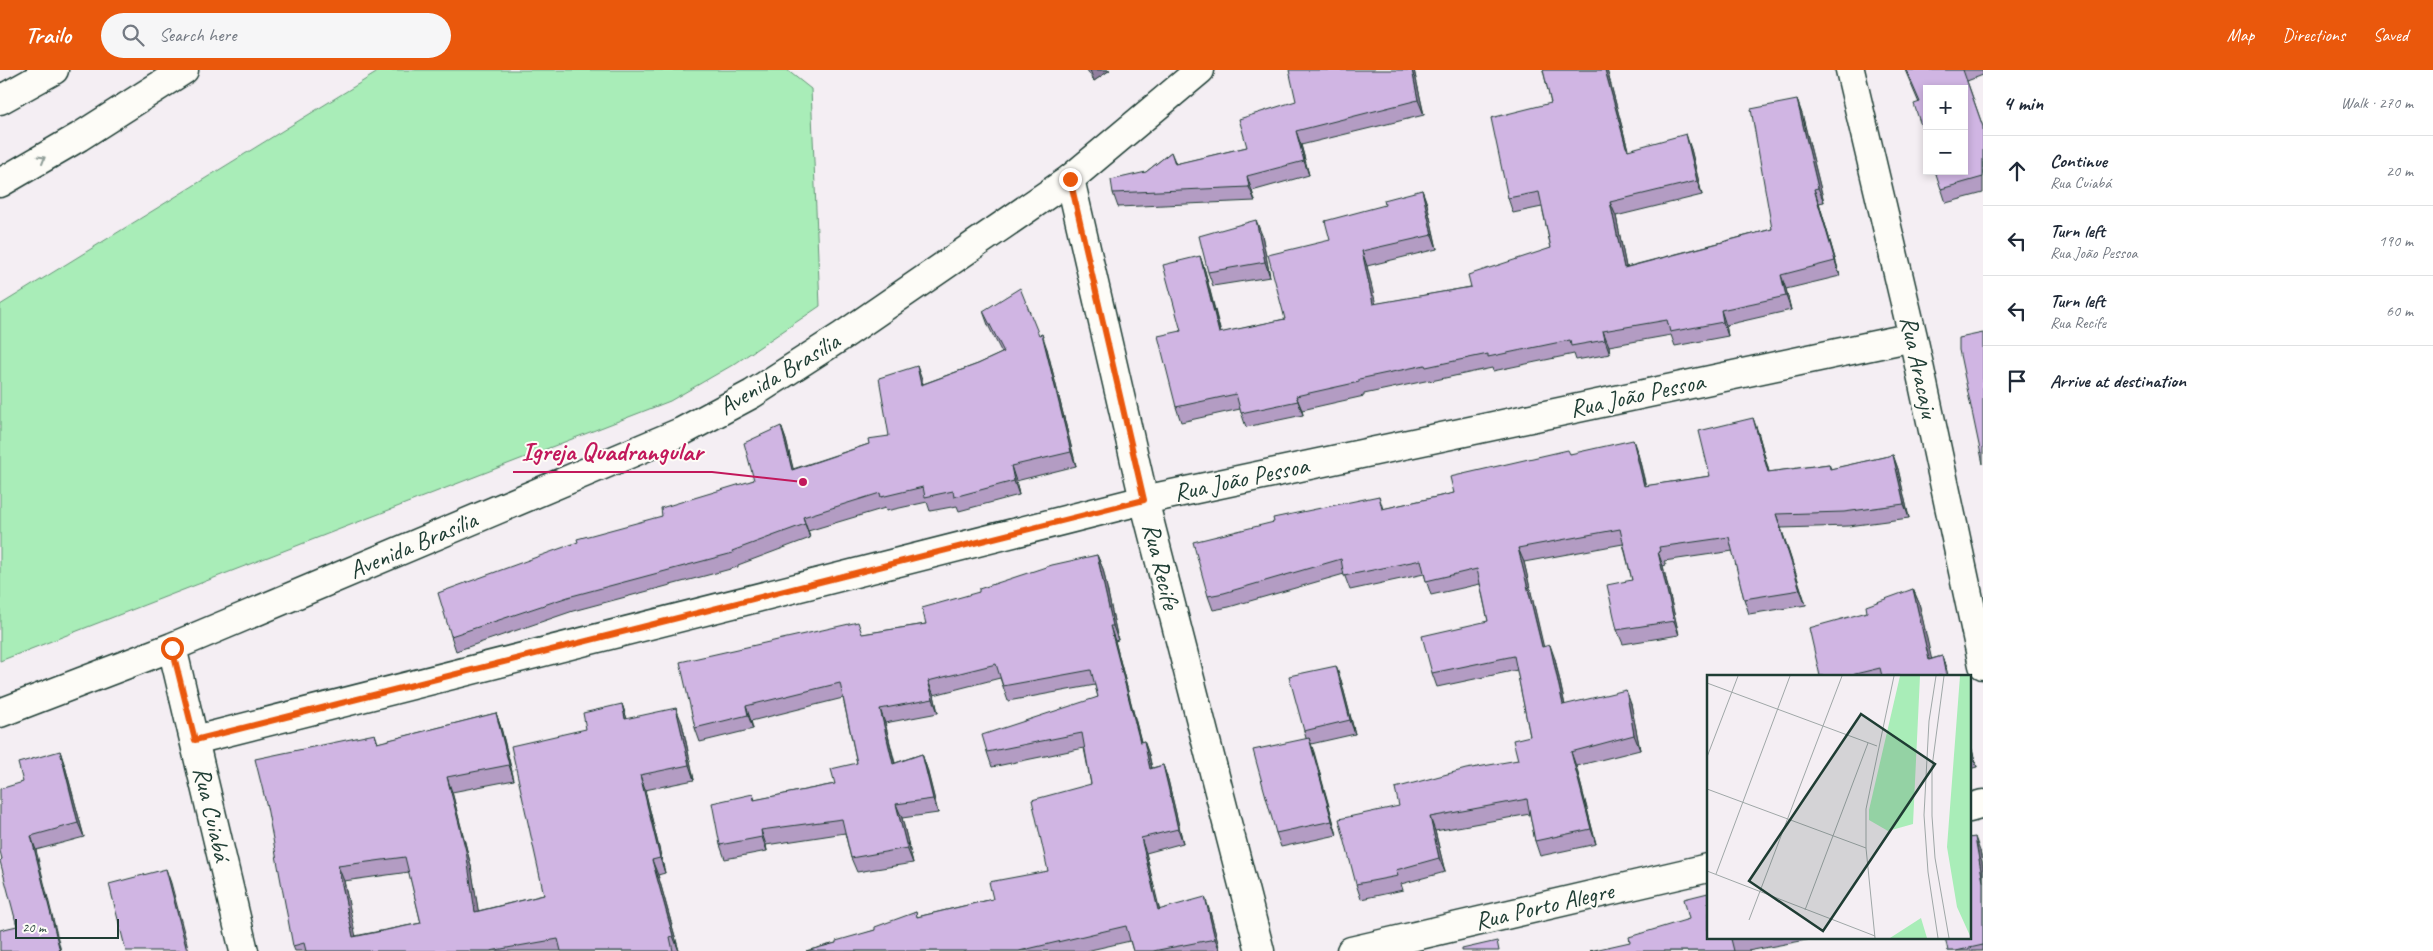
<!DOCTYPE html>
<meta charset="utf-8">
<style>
body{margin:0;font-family:Caveat,sans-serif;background:#f6f6f7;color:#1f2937}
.controls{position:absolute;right:15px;top:15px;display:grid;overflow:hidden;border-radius:0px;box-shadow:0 2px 8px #0003}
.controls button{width:45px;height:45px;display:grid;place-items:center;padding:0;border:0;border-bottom:1px solid #e0e1e3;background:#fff;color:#1f2937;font:25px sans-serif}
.scale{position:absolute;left:15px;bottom:12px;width:104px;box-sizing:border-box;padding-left:5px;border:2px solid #1f3d34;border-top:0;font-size:14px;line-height:18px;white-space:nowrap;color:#1f3d34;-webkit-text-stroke:4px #fdfcf7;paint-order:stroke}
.stop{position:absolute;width:15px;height:15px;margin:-11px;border:4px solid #ea580c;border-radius:50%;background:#fff}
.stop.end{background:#ea580c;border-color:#fff;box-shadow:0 1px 5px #0008}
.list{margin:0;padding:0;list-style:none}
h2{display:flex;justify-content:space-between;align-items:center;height:65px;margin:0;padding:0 20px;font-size:21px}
h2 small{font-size:16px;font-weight:400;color:#747a83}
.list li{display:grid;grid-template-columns:32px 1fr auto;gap:15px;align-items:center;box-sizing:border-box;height:70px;padding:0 20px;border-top:1px solid #e0e1e3}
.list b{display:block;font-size:19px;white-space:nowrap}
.list p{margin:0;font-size:16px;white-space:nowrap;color:#747a83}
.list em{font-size:16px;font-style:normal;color:#747a83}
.icon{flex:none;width:28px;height:28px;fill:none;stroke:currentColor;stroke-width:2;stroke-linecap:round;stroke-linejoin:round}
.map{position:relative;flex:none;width:1983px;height:881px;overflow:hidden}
header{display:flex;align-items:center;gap:30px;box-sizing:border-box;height:70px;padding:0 25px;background:#ea580c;color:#fff}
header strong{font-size:24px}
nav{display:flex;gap:28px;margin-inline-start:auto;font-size:18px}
.search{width:350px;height:45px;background:#f6f6f7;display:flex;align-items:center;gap:12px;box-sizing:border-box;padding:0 18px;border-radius:28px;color:#747a83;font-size:19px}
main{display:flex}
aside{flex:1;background:#fff}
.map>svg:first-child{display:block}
</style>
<header>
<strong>Trailo</strong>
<div class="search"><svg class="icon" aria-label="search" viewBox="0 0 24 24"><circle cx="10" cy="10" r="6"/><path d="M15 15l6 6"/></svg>Search here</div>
<nav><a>Map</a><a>Directions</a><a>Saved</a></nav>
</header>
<main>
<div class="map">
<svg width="1983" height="881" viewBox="0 0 1983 881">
<rect width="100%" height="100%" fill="#f4eef3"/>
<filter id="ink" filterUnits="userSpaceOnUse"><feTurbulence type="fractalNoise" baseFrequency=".02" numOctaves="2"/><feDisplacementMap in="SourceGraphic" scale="10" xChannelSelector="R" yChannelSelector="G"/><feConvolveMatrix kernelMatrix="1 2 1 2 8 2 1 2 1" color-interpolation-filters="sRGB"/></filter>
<g filter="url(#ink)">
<path fill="#a9edb8" stroke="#649576" d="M381,0H787L811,19L820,236L736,293L670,331L0,591V235Z"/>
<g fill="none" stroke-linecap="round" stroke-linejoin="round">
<defs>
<path id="minor" d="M1850,0L1913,267L1983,595
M1070,109L1144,430L1260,881
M195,670L1144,430L1913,267
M1969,738L1983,734
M1351,881L1708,798"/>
<path id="tertiary" d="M172,577L244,881
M0,643L172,577L681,362L752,324L842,266L1070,109L1200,0"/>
<path id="motorway" d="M0,30L54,0
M0,113L79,67L184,0"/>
</defs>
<use href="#minor" stroke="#1f3d34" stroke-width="31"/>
<use href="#tertiary" stroke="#1f3d34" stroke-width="31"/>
<use href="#motorway" stroke="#1f3d34" stroke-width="31"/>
<use href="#minor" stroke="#fdfcf7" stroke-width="28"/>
<use href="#tertiary" stroke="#fdfcf7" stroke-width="28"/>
<use href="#motorway" stroke="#fdfcf7" stroke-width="28"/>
</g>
<path fill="#b39cc3" stroke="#1f3d34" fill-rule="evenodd" d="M1087,0H1110L1094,11Z
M1414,0L1424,45L1301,75L1309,105L1252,121L1255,131L1118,137L1113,123L1146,102L1171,82L1176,94L1247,77Z
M1543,0H1607L1628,80L1691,79L1702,125L1616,146L1626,197L1772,159L1797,30L1802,44L1824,132L1819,133L1840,206L1786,219L1791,240L1726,255L1728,266L1675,276L1671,265L1609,276L1610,284L1576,290L1574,284L1493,301L1492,298L1431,311L1430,310L1364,324V326L1302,340L1303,345L1246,357L1240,339L1181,352L1176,337L1181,261L1200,186L1205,201L1221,263L1285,249L1330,170L1385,135L1422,120L1427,134L1437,179L1367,196L1375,234L1471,217L1551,178L1542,137L1513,143L1508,128L1551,33Z
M1905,0H1983V5L1967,11L1983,57V123L1946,133L1927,74L1919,33Z
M1262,165L1270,207L1213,216L1208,202Z
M983,241L1039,265L1047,279L1076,396L1016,411L1019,425L959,441L957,436L930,441L927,432L886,441L885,438L808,461L810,468L738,495V497L573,541L456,581L451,566L662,446L754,410L781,356L786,370L793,399L869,374L889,366L922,310L923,314L978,294L1002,283L988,255Z
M1758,362L1769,402L1829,394L1831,399L1893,385L1898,399L1909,448L1849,456L1781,458L1806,535L1749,544L1744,529L1733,481L1664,491L1666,495L1663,496L1679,565L1623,574L1617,560L1632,510L1623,474L1524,492L1543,576L1555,589L1565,635L1631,634L1640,680L1576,696L1596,774L1540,786L1535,771L1530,744L1435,761L1445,802L1401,814L1403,820L1361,829L1356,814L1399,736L1518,690L1530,666L1517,600L1437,617L1432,603L1488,551L1480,514L1431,525L1424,504L1350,520L1344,504L1229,537L1213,540L1208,526L1379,426L1383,439L1454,423L1570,384H1638L1646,416L1710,406Z
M1097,485L1103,499L1118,570L1115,571L1141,672L1144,671L1149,685L1152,698L1163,695L1168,710L1183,773L1146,783L1159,840L1210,842L1220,881H1133L1130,871L1086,881H806L836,873L875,860L916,842L917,847L993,829L1048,801L1091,714L1084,678L992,697L987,682L1098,627L1095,615L1008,631L1000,608L934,625L938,643L885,653L895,693L922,684L927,699L938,743L902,748L913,793L857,802L851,788L845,763L766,775L767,781L725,789L720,775L753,724L755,730L835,714L857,693L843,628L751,651L753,659L700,672L695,658L863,564L926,554L979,522Z
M1913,519L1919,533L1931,589L1942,586L1948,606H1820L1867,542Z
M1341,610L1355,664L1311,674L1337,765L1281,777L1276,763L1306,668L1304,661Z
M622,634L627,649L682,653L694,710L645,720L665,803L658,805L679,881H295L293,876L375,664L378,673L496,643L501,658L514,710L452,722L471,796L478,841L544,825L586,659ZM409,802L421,853L355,866L344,811Z
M1969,670L1977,697L1969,699Z
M65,696L84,767L36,780L17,856L2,789L23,712Z
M1980,781L1983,797V881H1948Z
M1708,867H1822L1748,881H1590Z"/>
<path fill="#927f9f" stroke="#1f3d34" d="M1090,0H1110L1094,11Z
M1412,0H1414L1424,45L1418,30Z
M1605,0H1607L1631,91L1626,77Z
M1797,30L1802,44L1824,132L1818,118Z
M1296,61L1301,75L1309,105L1304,91Z
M1686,64L1691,79L1702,125L1697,111Z
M1247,106L1252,121L1255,131L1249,117Z
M1814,119L1819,133L1840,206L1835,191Z
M1422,120L1427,134L1437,179L1432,165Z
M1610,132L1616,146L1629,212L1624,198Z
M1256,150L1262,165L1270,207L1265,192Z
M1362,181L1367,196L1379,248L1373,234Z
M1200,186L1205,201L1224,278L1219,263Z
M1781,205L1786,219L1791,240L1786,226Z
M1721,240L1726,255L1728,266L1723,252Z
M1603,261L1609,276L1610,284L1605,270Z
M1042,264L1047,279L1076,396L1071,382Z
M917,296L922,310L926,329L921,315Z
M1296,326L1302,340L1303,345L1298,331Z
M1753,348L1758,362L1773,416L1768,402Z
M781,356L786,370L797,414L792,400Z
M1633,370L1638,384L1649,431L1644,416Z
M1893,385L1898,399L1909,448L1904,434Z
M1011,396L1016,411L1019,425L1014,411Z
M1776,444L1781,458L1806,535L1800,520Z
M803,447L808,461L810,468L805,454Z
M1518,478L1524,492L1547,591L1542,577Z
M1658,482L1663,496L1679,565L1674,551Z
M1097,485L1103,499L1118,570L1113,556Z
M1913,519L1919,533L1935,604L1929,590Z
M1110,556L1115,571L1145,687L1140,672Z
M1550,575L1555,589L1568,650L1563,635Z
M1942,586L1947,601L1948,606H1946Z
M1336,596L1341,610L1355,664L1350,650Z
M928,611L934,625L938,643L933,629Z
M1626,620L1631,634L1640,680L1634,665Z
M622,634L627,649H625Z
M746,636L751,651L753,659L748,645Z
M676,638L682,653L694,710L689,695Z
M880,639L885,653L898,708L893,694Z
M496,643L501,658L514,710L509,695Z
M1309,668L1314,682L1337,765L1332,751Z
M1969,670L1977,697L1971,683L1969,675Z
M1144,671L1149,685L1155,713L1150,699Z
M60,681L65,696L84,767L78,753Z
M1571,682L1576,696L1596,774L1591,759Z
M922,684L927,699L938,743L933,729Z
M1163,695L1168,710L1183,773L1178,759Z
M640,705L645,720L665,803L660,788Z
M447,707L452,722L471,796L481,857L475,842Z
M896,734L902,748L913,793L907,778Z
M1430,747L1435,761L1445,802L1439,788Z
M761,760L766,775L767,781L762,767Z
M31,766L36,780L61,881H60Z
M1975,767L1980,781L1983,797V812Z
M1141,768L1146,783L1163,854L1158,840Z
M652,790L658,805L679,881L673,866Z
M338,796L344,811L359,881L353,867Z
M166,799L171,813L189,881H187Z
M1205,827L1210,842L1220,881L1215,869Z"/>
<path fill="#d0b5e3" stroke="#1f3d34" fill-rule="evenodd" d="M1289,0H1412L1418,30L1296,61L1304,91L1247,106L1249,117L1113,123L1111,110L1146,102L1171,82L1175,94L1247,77L1239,49L1296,31Z
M1543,0H1605L1626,77L1628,80L1686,64L1697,111L1610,132L1624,198L1772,159L1751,39L1797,30L1818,118L1814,119L1835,191L1781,205L1786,226L1721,240L1723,252L1670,262L1667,250L1603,261L1605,270L1571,276L1570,270L1488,287V284L1426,297L1425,295L1359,309V312L1296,326L1298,331L1241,343L1236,324L1176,337L1158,266L1181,261L1163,195L1200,186L1219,263L1285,249L1268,185L1330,170L1325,151L1385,135L1384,130L1422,120L1432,165L1362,181L1373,234L1471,217L1468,205L1551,178L1539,122L1508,128L1491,48L1551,33Z
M1906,0H1963L1983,57V107L1941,119L1935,101H1964V19H1927V74L1914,34L1920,32Z
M1256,150L1265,192L1208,202L1199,166Z
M1020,218L1039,265L1042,264L1071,382L1011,396L1014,411L954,427L953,421L925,427L923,417L881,427L880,423L803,447L805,454L732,481L733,483L568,527L451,566L438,523L578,472L577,469L662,446L661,438L754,410L744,373L781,356L792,400L869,374L868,369L889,366L879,308L917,296L921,315L978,294L1004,282L983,241Z
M1983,263V394L1959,280V268Z
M1753,348L1768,402L1829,394L1830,399L1893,385L1904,434L1844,442L1776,444L1800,520L1744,529L1729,467L1659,477L1660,481L1658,482L1674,551L1617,560L1607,515L1632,510L1620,459L1518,478L1542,577L1550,575L1563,635L1626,620L1634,665L1571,682L1591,759L1535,771L1527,729L1430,747L1439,788L1396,800L1398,806L1356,814L1339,749L1399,736L1395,718L1466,699L1518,690L1513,670L1530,666L1514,586L1432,603L1422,566L1488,551L1477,499L1426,511L1421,490L1344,506L1341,489L1224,523L1208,526L1193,472L1274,452L1273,448L1379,426L1382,439L1454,423L1450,407L1568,380L1570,384L1633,370L1644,416L1710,406L1699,361Z
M1097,485L1113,556H1110L1140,672L1144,671L1150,699L1163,695L1178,759L1141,768L1158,840L1205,827L1215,869L1153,881H1133L1126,856L1019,881H806L836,873V871L875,860V857L916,842L917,847L993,829L989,812L1048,801L1032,730L1091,714L1082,663L987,682L982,665L1098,627L1091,600L1003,616L996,594L928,611L933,629L880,639L893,694L922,684L933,729L896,734L907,778L851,788L842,749L761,760L762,767L720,775L712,733L753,724L754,730L835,714L831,699L857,693L840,613L746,636L748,645L695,658L680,592L858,552L862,564L926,554L922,538L979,522V519L1052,495Z
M1913,519L1929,590L1942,586L1946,606H1882L1880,598L1847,606H1820L1809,558L1867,542L1866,536Z
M1336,596L1350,650L1304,661L1289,606Z
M622,634L625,649L676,638L689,695L640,705L660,788L652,790L673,866L670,867L673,881H561L558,869L490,881H306L304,873L293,876L267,737L255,689L375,664L377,673L496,643L509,695L447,707L466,781L475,842L544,825L511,676L586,659L583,643ZM405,787L421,853L353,867L338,796Z
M1309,668L1332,751L1276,763L1253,680Z
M1969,675L1971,683L1969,684Z
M60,681L78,753L31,766L60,881H0V860L17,856L0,791L2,789L0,781V719L23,712L18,693Z
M1975,767L1983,812V875L1956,881H1948L1945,867H1969V768Z
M166,799L187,881H126L109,814Z
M1708,823V867H1740L1731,869L1734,881H1590L1630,872L1629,867L1689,849L1684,829Z
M1497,871L1499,881H1462V879Z"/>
<defs><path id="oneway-chevron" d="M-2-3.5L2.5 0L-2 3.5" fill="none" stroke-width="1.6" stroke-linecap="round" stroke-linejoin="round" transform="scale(1.25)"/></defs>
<use stroke="#8e9c96" href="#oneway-chevron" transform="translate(42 89) rotate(-30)"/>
</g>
<g fill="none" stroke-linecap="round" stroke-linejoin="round" filter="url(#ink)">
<path stroke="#ea580c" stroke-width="6" d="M172,578L195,670L1144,430L1070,109"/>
</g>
<g text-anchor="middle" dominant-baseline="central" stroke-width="4" stroke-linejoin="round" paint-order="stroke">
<g font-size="25" fill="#1f3d34" stroke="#fdfcf7">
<text transform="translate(1919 297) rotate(78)">Rua Aracaju</text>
<text transform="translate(779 304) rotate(-31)">Avenida Brasília</text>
<text transform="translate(1637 325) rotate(-12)">Rua João Pessoa</text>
<text transform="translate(1241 409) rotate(-12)">Rua João Pessoa</text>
<text transform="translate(413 475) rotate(-23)">Avenida Brasília</text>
<text transform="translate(1161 496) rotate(76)">Rua Recife</text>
<text transform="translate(212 744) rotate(77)">Rua Cuiabá</text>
<text transform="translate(1544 836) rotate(-13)">Rua Porto Alegre</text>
</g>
</g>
<g transform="translate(1707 605)">
<rect width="264" height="264" fill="#f4eef3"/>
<path d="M193,1H213L206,149L181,156L162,145V135ZM253,1H264V263L250,232L240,172ZM214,243L220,263H183Z" fill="#a9edb8"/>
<path fill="none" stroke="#9fa7a7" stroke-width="1" d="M229,1L222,46L217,140L221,197L231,263M237,1L225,92V141L228,183L242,263M0,8L170,71M0,82L31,1M0,114L159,173M0,196L168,261M9,199L83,1M98,235L161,68M42,245L135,1M168,263L159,173V134L187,1"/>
<path fill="#1f3d34" fill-opacity="0.15" stroke="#1f3d34" stroke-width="2.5" d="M154,39L228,89L116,256L42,206Z"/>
<rect width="264" height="264" fill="none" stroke="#1f3d34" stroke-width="2.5"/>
</g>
<path fill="none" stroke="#c2185b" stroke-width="2" d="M803 412L712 402H513"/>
<circle fill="#c2185b" stroke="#fdfcf7" stroke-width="2" cx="803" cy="412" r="5"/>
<g font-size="26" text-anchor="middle" font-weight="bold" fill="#c2185b" stroke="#fdfcf7" stroke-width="4" stroke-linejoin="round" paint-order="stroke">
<text x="612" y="390">Igreja Quadrangular</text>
</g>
</svg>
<div class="controls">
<button>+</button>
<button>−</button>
</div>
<div class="scale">20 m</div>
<div class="stop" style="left:172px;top:578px"></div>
<div class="stop end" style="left:1070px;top:109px"></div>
</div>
<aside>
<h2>4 min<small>Walk · 270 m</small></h2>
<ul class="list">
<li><svg class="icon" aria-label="ahead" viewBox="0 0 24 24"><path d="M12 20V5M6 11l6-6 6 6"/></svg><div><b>Continue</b><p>Rua Cuiabá</p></div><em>20 m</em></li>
<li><svg class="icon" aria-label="left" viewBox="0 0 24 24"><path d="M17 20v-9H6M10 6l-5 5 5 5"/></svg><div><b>Turn left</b><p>Rua João Pessoa</p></div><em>190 m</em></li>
<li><svg class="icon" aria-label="left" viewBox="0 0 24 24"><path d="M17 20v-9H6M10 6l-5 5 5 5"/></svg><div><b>Turn left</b><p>Rua Recife</p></div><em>60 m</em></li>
<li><svg class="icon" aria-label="arrive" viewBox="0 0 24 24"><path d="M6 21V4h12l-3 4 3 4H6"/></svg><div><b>Arrive at destination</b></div></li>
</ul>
</aside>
</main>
